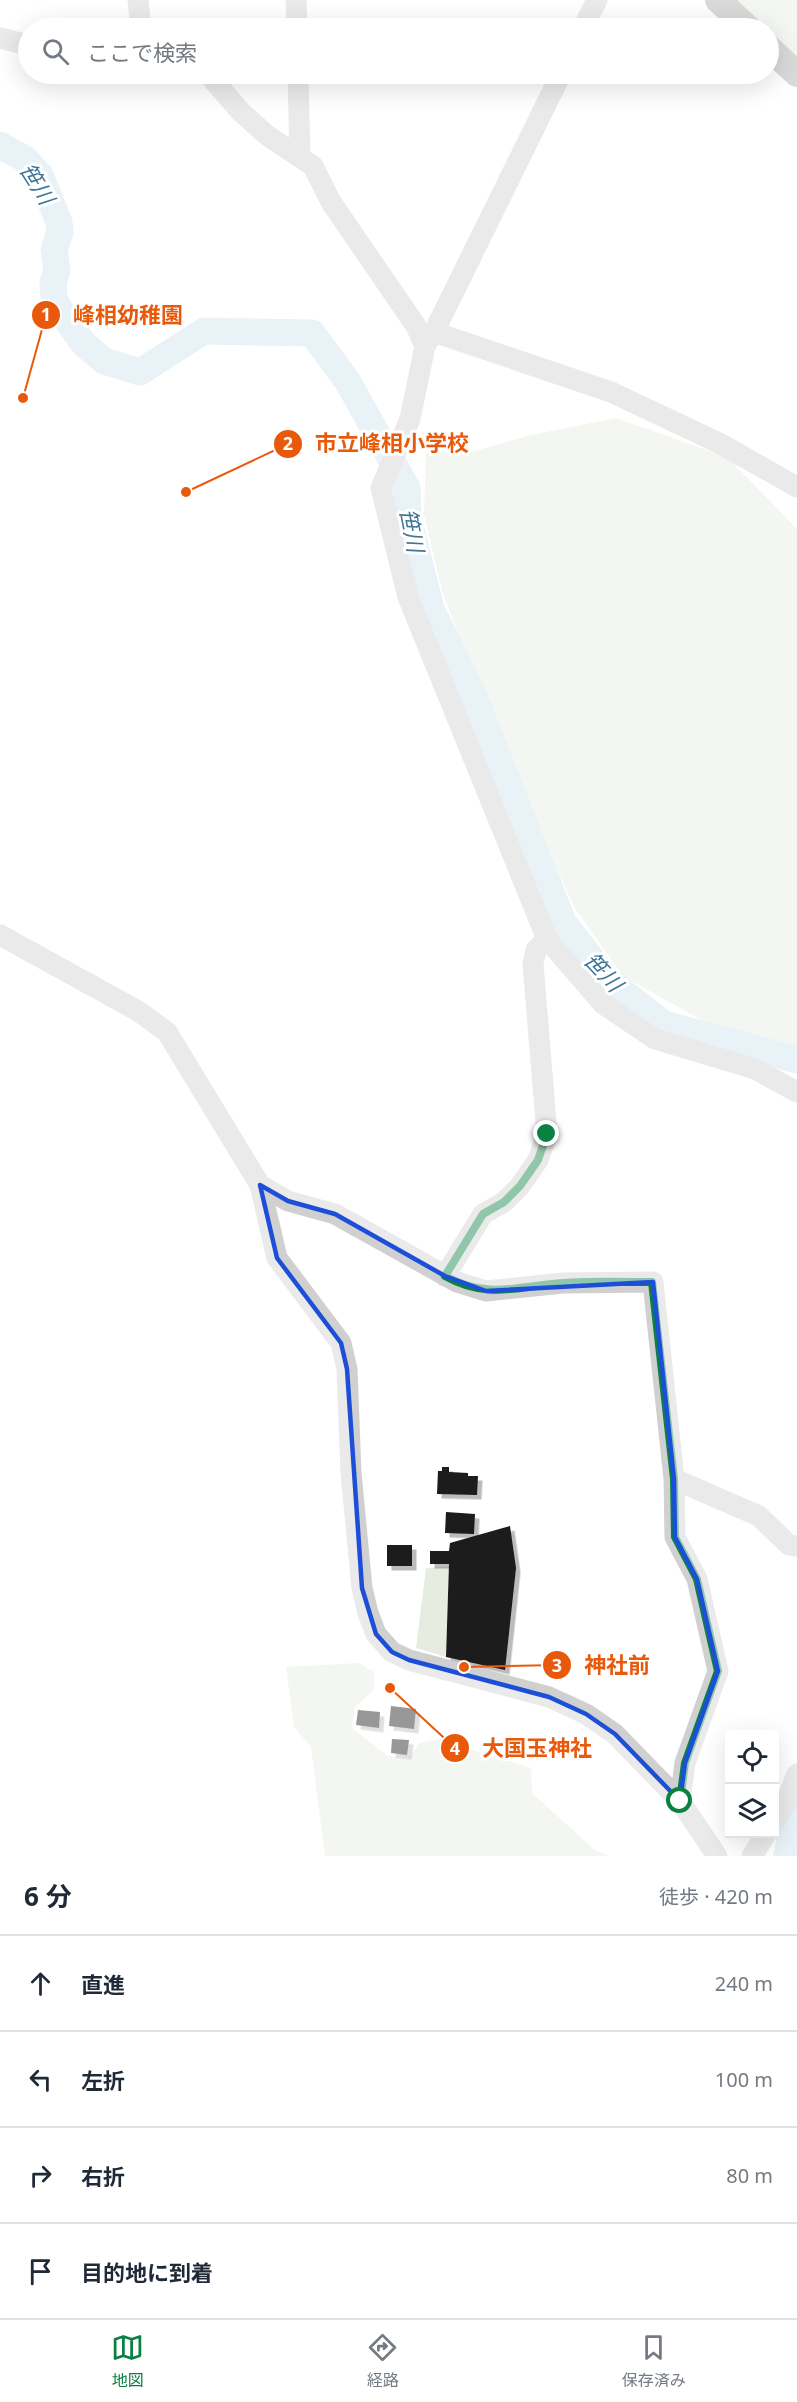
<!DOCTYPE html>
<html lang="ja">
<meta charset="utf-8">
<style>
body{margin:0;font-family:"Noto Sans","Noto Sans JP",sans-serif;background:#f6f6f7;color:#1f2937}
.controls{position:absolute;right:18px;bottom:18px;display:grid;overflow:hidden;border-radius:0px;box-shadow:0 6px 24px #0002}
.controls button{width:54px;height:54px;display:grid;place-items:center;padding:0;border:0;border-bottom:2px solid #e0e1e3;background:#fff;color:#1f2937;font:30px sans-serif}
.stop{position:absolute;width:18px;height:18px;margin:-14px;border:4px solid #0b8043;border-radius:50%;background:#fff}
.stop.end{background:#0b8043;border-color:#fff;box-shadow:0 2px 6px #0008}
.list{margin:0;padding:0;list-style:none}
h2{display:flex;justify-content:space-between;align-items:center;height:78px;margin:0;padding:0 24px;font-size:26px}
h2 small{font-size:20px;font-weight:400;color:#747a83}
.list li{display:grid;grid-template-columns:39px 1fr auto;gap:18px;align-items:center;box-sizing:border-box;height:96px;padding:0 24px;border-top:2px solid #e0e1e3}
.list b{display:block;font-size:22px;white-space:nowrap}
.list em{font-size:20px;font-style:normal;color:#747a83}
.icon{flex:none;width:33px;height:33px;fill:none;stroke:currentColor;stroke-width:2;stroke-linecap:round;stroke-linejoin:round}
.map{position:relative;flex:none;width:797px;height:1856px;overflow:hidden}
.search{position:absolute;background:#fff;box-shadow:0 6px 24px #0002;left:18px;right:18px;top:18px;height:66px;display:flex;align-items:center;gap:15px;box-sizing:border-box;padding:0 21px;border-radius:33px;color:#747a83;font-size:22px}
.sheet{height:462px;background:#fff}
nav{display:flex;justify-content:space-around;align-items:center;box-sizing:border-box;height:84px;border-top:2px solid #e0e1e3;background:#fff;font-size:16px;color:#747a83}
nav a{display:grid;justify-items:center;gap:3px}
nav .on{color:#0b8043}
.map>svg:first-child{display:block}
</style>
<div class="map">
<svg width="797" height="1856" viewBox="0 0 797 1856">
<defs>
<filter id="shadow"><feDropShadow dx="4.5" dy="4.5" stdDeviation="0" flood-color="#0004"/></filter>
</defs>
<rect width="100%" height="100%" fill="#fff"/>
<path fill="#e6ecdf" d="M726,0H797V59L769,35L768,28H760Z
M616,418L727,457L797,529V1052L721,1031L623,976L574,907L501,744L442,591L424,514L426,453L475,451L531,435Z
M449,1567L446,1657L416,1648L426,1568Z
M359,1663L374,1672V1690L355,1707L352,1728L388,1756L408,1759L419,1743L439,1739L531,1768L532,1793L596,1851L610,1856H325L311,1747L294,1727L286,1667Z"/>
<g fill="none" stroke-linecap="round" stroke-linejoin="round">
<path stroke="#cfe2ee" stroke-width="27" d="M0,145L25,159L40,175L59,222L60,233L54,249L57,271L53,282L54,299L60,310L83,343L104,361L140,372L204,331L312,333L348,382L407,488L408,518L431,609L472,692L563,922L608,980L664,1024L797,1060
M787,1856L791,1832L797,1817"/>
</g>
<path fill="#1a1a1a" filter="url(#shadow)" d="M442,1467H449V1472L468,1473V1476H478L477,1495L437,1494L438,1471H442Z
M446,1512L475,1514L474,1534L445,1533Z
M510,1526L516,1568L505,1670L446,1657L449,1564H430V1551H449L450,1543Z
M387,1545H412V1566H387Z
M391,1706L416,1709L414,1729L389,1726Z
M358,1710L380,1712L379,1728L356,1725Z
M392,1739L409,1740L407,1755L391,1753Z"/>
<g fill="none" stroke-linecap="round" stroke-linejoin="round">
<path stroke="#d0d0d0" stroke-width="21" d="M138,0L141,28
M296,0L297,28
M583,28L597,0
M0,38L28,45
M208,74L241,112L268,136L313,166L331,202L416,326L425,346
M298,74L300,157
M561,74L434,332L425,346L410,419L381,488L408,597L547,939L603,1004L655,1039L755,1069L797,1092
M434,332L611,392L719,443L797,487
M0,935L138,1011L167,1032L260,1185L277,1258L341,1343L347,1369L351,1473L362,1588L368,1613L376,1634L392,1652L409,1660L549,1697L586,1714L615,1734L680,1801L717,1856
M260,1185L288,1201L335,1214L457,1282L486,1291L563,1283L653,1282L674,1479L675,1537L697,1579L718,1671L685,1763L680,1801
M445,1276L483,1214L504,1202L520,1186L538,1160L547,1134L533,964L536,950L547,939
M674,1479L759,1516L789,1545L797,1546
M774,1821L785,1805L797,1774
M752,1856L766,1834"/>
<path stroke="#ababab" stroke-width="26" d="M718,0L748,28
M768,47L797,74"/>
</g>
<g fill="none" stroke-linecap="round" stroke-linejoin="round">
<path stroke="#0b8043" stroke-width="8" d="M547,1134L538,1160L520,1186L504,1202L483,1214L445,1276C488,1300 518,1286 563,1283C593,1281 623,1282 652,1282L674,1479L675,1537L697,1579L718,1671L685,1763L680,1801"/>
</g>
<path d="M0 0H797V1856H0ZM260,1185L288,1201L335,1214L445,1276L486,1291L653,1282L674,1479L675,1537L697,1579L718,1671L685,1763L680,1801L615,1734L586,1714L549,1697L409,1660L392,1652L376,1634L362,1588L347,1369L341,1343L277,1258Z" fill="#fff" fill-opacity=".55" fill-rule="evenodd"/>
<path fill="none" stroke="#1d4ed8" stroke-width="4.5" stroke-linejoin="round" d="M260,1185L288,1201L335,1214L445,1276L486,1291L653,1282L674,1479L675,1537L697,1579L718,1671L685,1763L680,1801L615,1734L586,1714L549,1697L409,1660L392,1652L376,1634L362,1588L347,1369L341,1343L277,1258Z"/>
<g text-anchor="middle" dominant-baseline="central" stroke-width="6" stroke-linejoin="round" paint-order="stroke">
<g font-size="22" font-style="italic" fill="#3f7597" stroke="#fff">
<text transform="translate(38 183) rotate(58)">笹川</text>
<text transform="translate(413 530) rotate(79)">笹川</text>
<text transform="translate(604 971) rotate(47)">笹川</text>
</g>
</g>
<path fill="none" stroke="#e8590c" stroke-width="2" d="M23 398L46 315M186 492L288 444M464 1667L557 1665M390 1688L455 1748"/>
<g fill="#e8590c" stroke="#fff" stroke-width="2">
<circle cx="23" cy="398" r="6"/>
<circle cx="186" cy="492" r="6"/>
<circle cx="464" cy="1667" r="6"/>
<circle cx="390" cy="1688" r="6"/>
<circle cx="46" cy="315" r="15"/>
<circle cx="288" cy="444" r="15"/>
<circle cx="557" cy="1665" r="15"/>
<circle cx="455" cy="1748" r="15"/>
</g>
<g font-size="18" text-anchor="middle" font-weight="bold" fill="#fff">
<text x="46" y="321">1</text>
<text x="288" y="450">2</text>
<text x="557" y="1672">3</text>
<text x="455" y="1755">4</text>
</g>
<g font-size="22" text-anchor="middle" font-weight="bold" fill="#e8590c" stroke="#fff" stroke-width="6" stroke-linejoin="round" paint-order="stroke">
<text x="128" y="323">峰相幼稚園</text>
<text x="392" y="451">市立峰相小学校</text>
<text x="617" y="1673">神社前</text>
<text x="537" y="1756">大国玉神社</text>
</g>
</svg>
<div class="controls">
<button><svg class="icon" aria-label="locate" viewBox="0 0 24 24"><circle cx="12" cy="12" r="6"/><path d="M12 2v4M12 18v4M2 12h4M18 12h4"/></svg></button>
<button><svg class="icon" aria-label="layers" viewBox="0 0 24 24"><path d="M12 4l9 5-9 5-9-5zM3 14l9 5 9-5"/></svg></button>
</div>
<div class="stop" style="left:680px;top:1801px"></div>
<div class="stop end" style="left:547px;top:1134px"></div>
<div class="search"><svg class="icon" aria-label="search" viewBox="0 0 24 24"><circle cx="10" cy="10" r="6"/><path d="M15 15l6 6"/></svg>ここで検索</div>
</div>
<section class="sheet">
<h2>6 分<small>徒歩 · 420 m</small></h2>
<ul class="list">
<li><svg class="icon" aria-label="ahead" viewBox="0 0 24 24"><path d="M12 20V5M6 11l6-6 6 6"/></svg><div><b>直進</b></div><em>240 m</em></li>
<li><svg class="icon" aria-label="left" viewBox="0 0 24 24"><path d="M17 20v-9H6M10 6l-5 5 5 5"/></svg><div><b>左折</b></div><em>100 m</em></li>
<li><svg class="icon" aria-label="right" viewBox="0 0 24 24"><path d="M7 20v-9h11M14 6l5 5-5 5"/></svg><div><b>右折</b></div><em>80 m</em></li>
<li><svg class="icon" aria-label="arrive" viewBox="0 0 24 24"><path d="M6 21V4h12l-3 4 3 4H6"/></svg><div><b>目的地に到着</b></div></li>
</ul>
</section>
<nav>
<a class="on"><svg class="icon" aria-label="map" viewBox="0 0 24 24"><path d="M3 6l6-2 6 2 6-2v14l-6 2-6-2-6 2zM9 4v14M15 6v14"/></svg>地図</a>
<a><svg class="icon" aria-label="directions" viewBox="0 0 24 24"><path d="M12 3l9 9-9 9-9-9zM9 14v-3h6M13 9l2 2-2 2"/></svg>経路</a>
<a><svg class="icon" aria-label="saved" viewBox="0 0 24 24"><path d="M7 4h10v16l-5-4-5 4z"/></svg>保存済み</a>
</nav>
